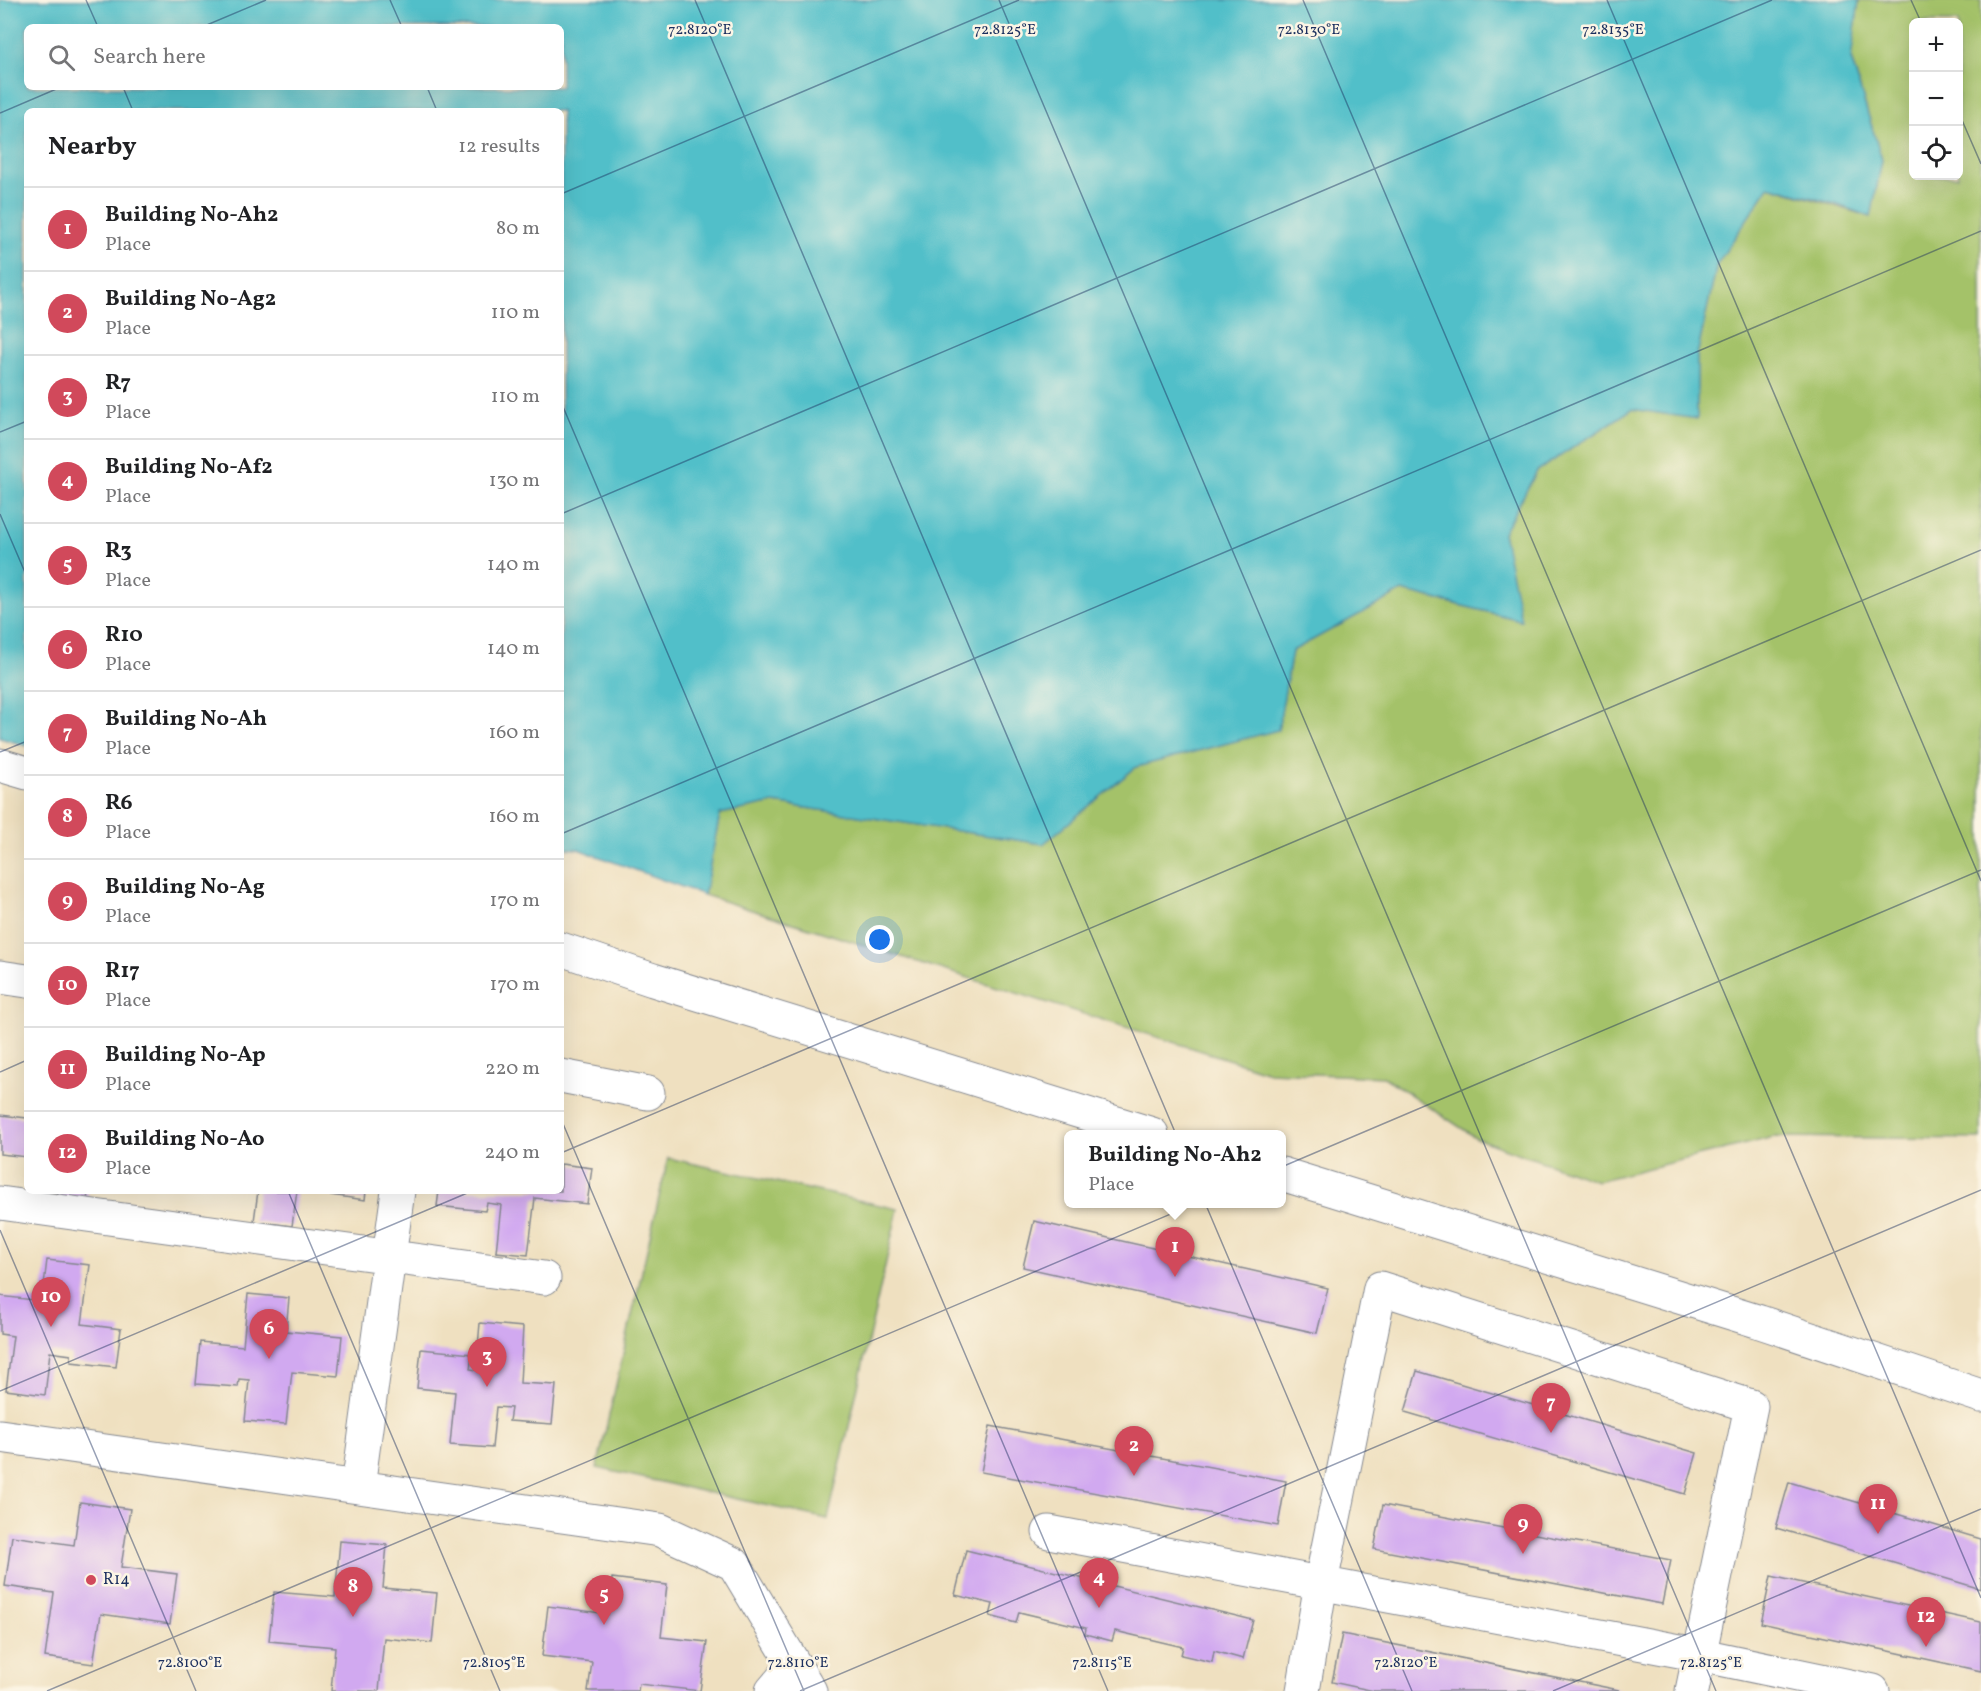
<!DOCTYPE html>
<meta charset="utf-8">
<style>
body{margin:0;font-family:Vollkorn,serif;background:#f6f6f6;color:#202124}
.controls{position:absolute;right:18px;top:18px;display:grid;overflow:hidden;border-radius:9px;box-shadow:0 6px 24px #0002}
.controls button{width:54px;height:54px;display:grid;place-items:center;padding:0;border:0;border-bottom:2px solid #e0e0e0;background:#fff;color:#202124;font:30px sans-serif}
.you{position:absolute;left:880px;top:940px;width:21px;height:21px;margin:-15px;border:4px solid #fff;border-radius:50%;background:#1a73e8;box-shadow:0 0 0 9px #1a73e833}
.badge{display:grid;place-items:center;width:39px;height:39px;border-radius:50%;background:#d1495b;color:#fff;font-size:20px;font-weight:700}
.pin{position:absolute;translate:-50% -50px;filter:drop-shadow(0 2px 3px #0008)}
.pin::after{content:'';position:absolute;top:32px;width:21px;height:18px;background:inherit;clip-path:polygon(0 0,100% 0,50% 100%)}
.popup{position:absolute;left:1064px;top:1130px;width:222px;height:78px;box-sizing:border-box;display:grid;place-content:center;border-radius:9px;background:#fff;filter:drop-shadow(0 2px 4px #0005);font-size:20px;white-space:nowrap;color:#757577}
.popup b{font-size:22px;color:#202124}
.popup::after{content:'';position:absolute;left:50%;top:100%;margin-left:-12px;border:12px solid transparent;border-top-color:#fff}
.list{margin:0;padding:0;list-style:none}
h2{display:flex;justify-content:space-between;align-items:center;height:78px;margin:0;padding:0 24px;font-size:26px}
h2 small{font-size:20px;font-weight:400;color:#757577}
.list li{display:grid;grid-template-columns:39px 1fr auto;gap:18px;align-items:center;box-sizing:border-box;height:84px;padding:0 24px;border-top:2px solid #e0e0e0}
.list b{display:block;font-size:22px;white-space:nowrap}
.list p{margin:0;font-size:20px;white-space:nowrap;color:#757577}
.list em{font-size:20px;font-style:normal;color:#757577}
.icon{flex:none;width:33px;height:33px;fill:none;stroke:currentColor;stroke-width:2;stroke-linecap:round;stroke-linejoin:round}
.map{position:relative;flex:none;width:1981px;height:1691px;overflow:hidden}
.search{position:absolute;background:#fff;box-shadow:0 6px 24px #0002;left:24px;top:24px;width:540px;height:66px;display:flex;align-items:center;gap:15px;box-sizing:border-box;padding:0 21px;border-radius:9px;color:#757577;font-size:22px}
.panel{position:absolute;background:#fff;box-shadow:0 6px 24px #0002;left:24px;top:108px;width:540px;height:1086px;border-radius:9px}
.map>svg:first-child{display:block}
</style>
<div class="map">
<svg width="1981" height="1691" viewBox="0 0 1981 1691">
<rect width="100%" height="100%" fill="#fcf5e5"/>
<filter id="ink" filterUnits="userSpaceOnUse"><feTurbulence type="fractalNoise" baseFrequency=".0167" numOctaves="2"/><feDisplacementMap in="SourceGraphic" scale="12" xChannelSelector="R" yChannelSelector="G"/><feConvolveMatrix kernelMatrix="1 2 1 2 8 2 1 2 1" color-interpolation-filters="sRGB"/></filter>
<filter id="wash" filterUnits="userSpaceOnUse"><feTurbulence type="fractalNoise" baseFrequency=".008" numOctaves="4" result="noise"/><feDisplacementMap in="SourceGraphic" scale="24" xChannelSelector="R" yChannelSelector="G"/><feGaussianBlur stdDeviation="1.35" result="paint"/><feColorMatrix in="noise" values="0 0 0 0 0 0 0 0 0 0 0 0 0 0 0 0 0 1.4 0 .05"/><feComposite in="paint" operator="in"/></filter>
<g filter="url(#wash)">
<rect width="100%" height="100%" fill="#efe0c0"/>
<path fill="#a4c269" stroke="#607864" stroke-width="1.5" fill-rule="evenodd" d="M1859,0H1981V1139L1774,1137L1597,1181L1478,1139L1384,1077L1269,1072L704,895L720,814L774,803L1043,844L1136,767L1278,730L1292,651L1402,591L1520,620L1503,533L1537,471L1632,409L1697,419V355L1717,264L1769,186L1871,217L1882,160L1851,58ZM1914,22H1958V176H1914Z
M668,1158L898,1209L828,1519L597,1468Z"/>
<path fill="#51bfc9" stroke="#367794" stroke-width="1.5" fill-rule="evenodd" d="M0,0H1859L1851,59L1882,160L1871,217L1835,204L1769,186L1717,264L1697,355V419L1632,409L1537,471L1503,533L1521,620L1402,591L1292,651L1278,730L1136,767L1043,844L774,803L720,814L704,895L578,849L561,848V111H27V746L0,738ZM27,27H561V87H27Z"/>
<g id="blocks">
<path fill="#d1a9f0" d="M0,1115L27,1118V1157L0,1154Z
M561,1164L592,1168L587,1204L535,1198L528,1255L496,1252L501,1205L487,1203L485,1211L437,1206L439,1191H561Z
M58,1191H88L87,1202L57,1198Z
M258,1191H297L292,1226L254,1221Z
M302,1191H366L365,1200Z
M1034,1221L1328,1288L1317,1333L1023,1267Z
M47,1260L90,1265L82,1324L121,1329L116,1367L71,1362V1355L50,1352L45,1395L6,1390L13,1336L0,1334V1296L42,1301Z
M248,1294L289,1298L286,1331L342,1336L338,1376L292,1372L286,1424L245,1421L249,1380L239,1379L238,1387L196,1384L200,1342L243,1346Z
M480,1323L523,1327L520,1383L556,1385L552,1424L509,1421L511,1408L496,1407L492,1448L450,1445L455,1392L417,1388L421,1349L472,1354L470,1369L476,1370Z
M1417,1371L1697,1453L1685,1494L1405,1412Z
M990,1426L1286,1481L1278,1526L981,1472Z
M1789,1482L1981,1539V1589L1776,1528Z
M80,1502L130,1509L121,1567L177,1574L170,1624L101,1614L93,1664L45,1657L54,1593L5,1586L12,1536L74,1545Z
M1383,1505L1671,1560L1662,1604L1374,1549Z
M340,1541L387,1545L383,1588L437,1593L432,1643L384,1638L379,1691H331L335,1647L269,1641L274,1592L335,1597Z
M966,1550L1253,1620L1243,1659L1214,1651L1212,1662L1181,1655L1183,1647L1115,1631L1112,1641L1085,1634L1086,1628L1019,1612L1016,1623L990,1616L993,1604L955,1595Z
M1771,1576L1981,1622V1671L1761,1623Z
M612,1578L667,1585L661,1637L707,1642L700,1691L639,1684L638,1691H588L592,1662L542,1656L548,1606L608,1614Z
M1342,1634L1619,1690L1618,1691H1374L1332,1682Z"/>
</g>
</g>
<g filter="url(#ink)">
<use href="#blocks" fill-opacity="0" stroke="#85888f" stroke-width="1.5"/>
<g fill="none" stroke-linecap="round" stroke-linejoin="round">
<defs>
<path id="minor" d="M0,765L27,773
M561,949L653,980L1152,1134
M0,977L27,981
M561,1076L648,1093
M1282,1174L1760,1322L1981,1396
M0,1203L544,1278
M0,1436L660,1530L734,1564L810,1691
M358,1487L398,1191
M1049,1532L1701,1655L1873,1691
M772,1691L794,1665
M1303,1691L1321,1583L1380,1288L1751,1406L1692,1691"/>
</defs>
<use href="#minor" stroke="#85888f" stroke-width="35"/>
<use href="#minor" stroke="#fff" stroke-width="33"/>
</g>
</g>
<path fill="none" stroke="#1b2f5e" stroke-width="1.5" stroke-opacity="0.45" d="M86,0L98,27M390,0L402,27M695,0L1412,1691M999,0L1716,1691M1303,0L1981,1598M1607,0L1981,881M1911,0L1921,22M202,27L266,0M123,87L133,111M427,87L437,111M1958,111L1981,164M0,113L61,87M561,194L1019,0M561,402L1108,1691M0,432L27,421M0,514L27,577M561,514L1772,0M0,752L27,741M561,834L1981,231M0,1072L27,1060M561,1119L804,1691M561,1153L1981,550M288,1191L500,1691M0,1230L196,1691M0,1391L472,1191M47,1691L1981,870M800,1691L1981,1190M1553,1691L1981,1509"/>
<circle fill="#d1495b" stroke="#fcf5e5" stroke-width="2" cx="91" cy="1580" r="6"/>
<g text-anchor="middle" dominant-baseline="central" stroke-width="5" stroke-linejoin="round" paint-order="stroke">
<g font-size="16" fill="#1b2f5e" stroke="#fcf5e5" text-anchor="start">
<text x="103" y="1580">R14</text>
</g>
</g>
<g font-size="15" text-anchor="middle" fill="#1b2f5e" stroke="#fcf5e5" stroke-width="5" stroke-linejoin="round" paint-order="stroke">
<text x="700" y="34">72.8120°E</text>
<text x="1005" y="34">72.8125°E</text>
<text x="1309" y="34">72.8130°E</text>
<text x="1613" y="34">72.8135°E</text>
<text x="190" y="1667">72.8100°E</text>
<text x="494" y="1667">72.8105°E</text>
<text x="798" y="1667">72.8110°E</text>
<text x="1102" y="1667">72.8115°E</text>
<text x="1406" y="1667">72.8120°E</text>
<text x="1711" y="1667">72.8125°E</text>
</g>
</svg>
<div class="controls">
<button>+</button>
<button>−</button>
<button><svg class="icon" aria-label="locate" viewBox="0 0 24 24"><circle cx="12" cy="12" r="6"/><path d="M12 2v4M12 18v4M2 12h4M18 12h4"/></svg></button>
</div>
<div class="you"></div>
<div class="pin badge" style="left:1175px;top:1277px">1</div>
<div class="popup"><b>Building No-Ah2</b>Place</div>
<div class="pin badge" style="left:1134px;top:1476px">2</div>
<div class="pin badge" style="left:487px;top:1387px">3</div>
<div class="pin badge" style="left:1099px;top:1608px">4</div>
<div class="pin badge" style="left:604px;top:1625px">5</div>
<div class="pin badge" style="left:269px;top:1359px">6</div>
<div class="pin badge" style="left:1551px;top:1433px">7</div>
<div class="pin badge" style="left:353px;top:1617px">8</div>
<div class="pin badge" style="left:1523px;top:1554px">9</div>
<div class="pin badge" style="left:51px;top:1327px">10</div>
<div class="pin badge" style="left:1878px;top:1534px">11</div>
<div class="pin badge" style="left:1926px;top:1647px">12</div>
<div class="search"><svg class="icon" aria-label="search" viewBox="0 0 24 24"><circle cx="10" cy="10" r="6"/><path d="M15 15l6 6"/></svg>Search here</div>
<section class="panel">
<h2>Nearby<small>12 results</small></h2>
<ul class="list">
<li><span class="badge">1</span><div><b>Building No-Ah2</b><p>Place</p></div><em>80 m</em></li>
<li><span class="badge">2</span><div><b>Building No-Ag2</b><p>Place</p></div><em>110 m</em></li>
<li><span class="badge">3</span><div><b>R7</b><p>Place</p></div><em>110 m</em></li>
<li><span class="badge">4</span><div><b>Building No-Af2</b><p>Place</p></div><em>130 m</em></li>
<li><span class="badge">5</span><div><b>R3</b><p>Place</p></div><em>140 m</em></li>
<li><span class="badge">6</span><div><b>R10</b><p>Place</p></div><em>140 m</em></li>
<li><span class="badge">7</span><div><b>Building No-Ah</b><p>Place</p></div><em>160 m</em></li>
<li><span class="badge">8</span><div><b>R6</b><p>Place</p></div><em>160 m</em></li>
<li><span class="badge">9</span><div><b>Building No-Ag</b><p>Place</p></div><em>170 m</em></li>
<li><span class="badge">10</span><div><b>R17</b><p>Place</p></div><em>170 m</em></li>
<li><span class="badge">11</span><div><b>Building No-Ap</b><p>Place</p></div><em>220 m</em></li>
<li><span class="badge">12</span><div><b>Building No-Ao</b><p>Place</p></div><em>240 m</em></li>
</ul>
</section>
</div>
